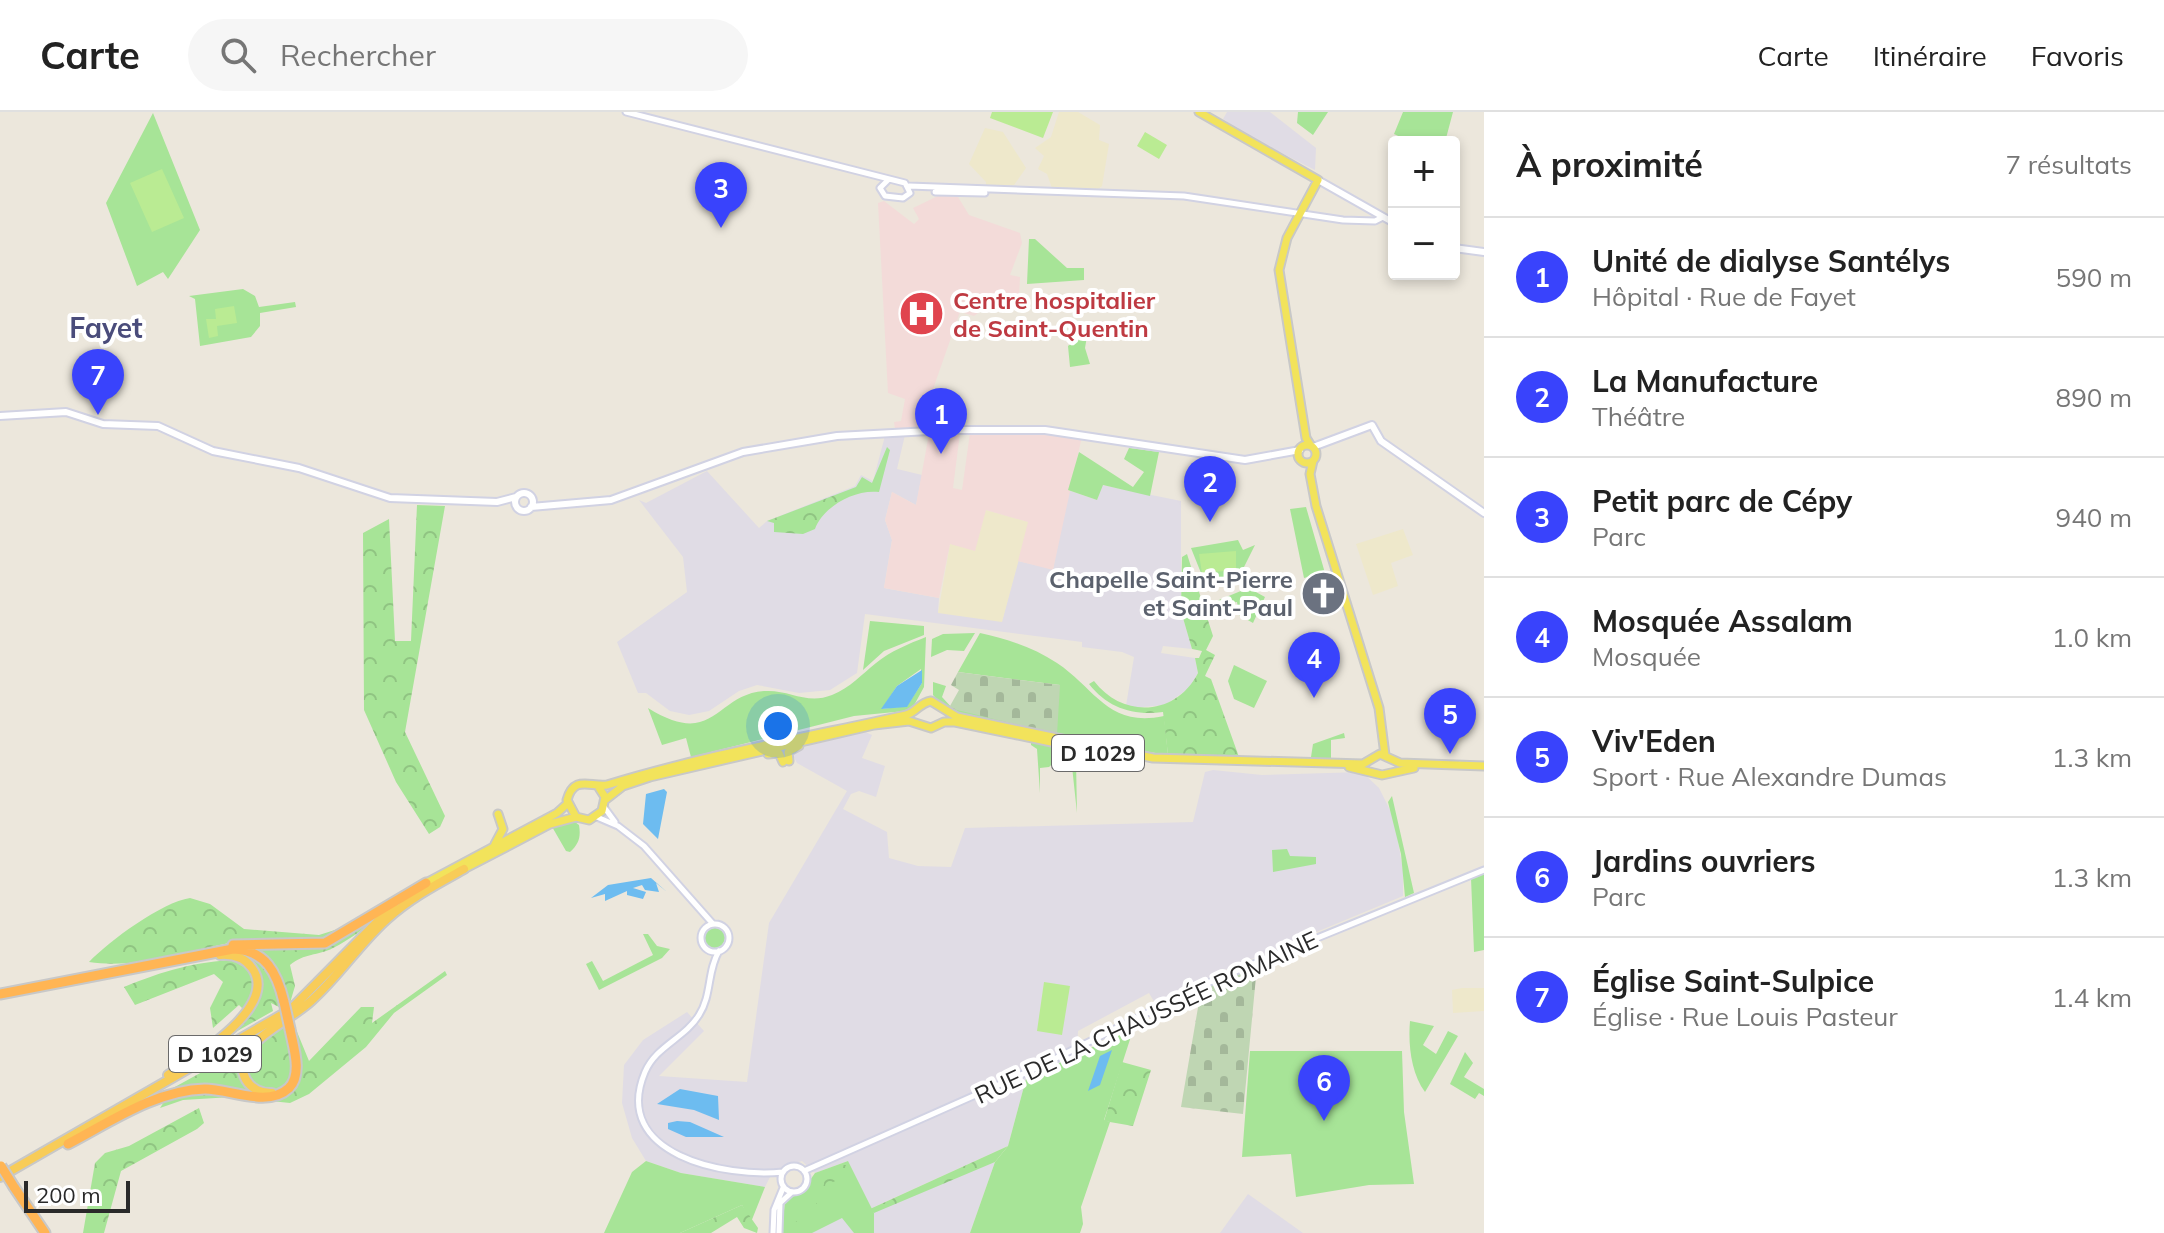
<!DOCTYPE html>
<html lang="fr">
<meta charset="utf-8">
<style>
body{margin:0;font-family:Mulish,sans-serif;background:#f6f6f6;color:#222}
.controls{position:absolute;right:24px;top:24px;display:grid;overflow:hidden;border-radius:8px;box-shadow:0 4px 12px #0003}
.controls button{width:72px;height:72px;display:grid;place-items:center;padding:0;border:0;border-bottom:2px solid #e0e0e0;background:#fff;color:#222;font:40px sans-serif}
.scale{position:absolute;left:24px;bottom:20px;width:106px;box-sizing:border-box;padding-left:8px;border:4px solid #2a2a2a;border-top:0;font-size:22px;line-height:28px;white-space:nowrap;color:#2a2a2a;-webkit-text-stroke:6px #fff;paint-order:stroke}
.you{position:absolute;left:778px;top:614px;width:28px;height:28px;margin:-20px;border:6px solid #fff;border-radius:50%;background:#1a73e8;box-shadow:0 0 0 12px #1a73e833}
.badge{display:grid;place-items:center;width:52px;height:52px;border-radius:50%;background:#3943fc;color:#fff;font-size:26px;font-weight:700}
.pin{position:absolute;translate:-50% -66px;filter:drop-shadow(0 2px 4px #0008)}
.pin::after{content:'';position:absolute;top:42px;width:28px;height:24px;background:inherit;clip-path:polygon(0 0,100% 0,50% 100%)}
.list{margin:0;padding:0;list-style:none}
h2{display:flex;justify-content:space-between;align-items:center;height:104px;margin:0;padding:0 32px;font-size:34px}
h2 small{font-size:26px;font-weight:400;color:#767676}
.list li{display:grid;grid-template-columns:52px 1fr auto;gap:24px;align-items:center;box-sizing:border-box;height:120px;padding:0 32px;border-top:2px solid #e0e0e0}
.list b{display:block;font-size:30px;white-space:nowrap}
.list p{margin:0;font-size:26px;white-space:nowrap;color:#767676}
.list em{font-size:26px;font-style:normal;color:#767676}
.icon{flex:none;width:44px;height:44px;fill:none;stroke:currentColor;stroke-width:2;stroke-linecap:round;stroke-linejoin:round}
.map{position:relative;flex:none;width:1484px;height:1121px;overflow:hidden}
header{display:flex;align-items:center;gap:48px;box-sizing:border-box;height:112px;padding:0 40px;background:#fff;border-bottom:2px solid #e0e0e0}
header strong{font-size:38px}
nav{display:flex;gap:44px;margin-inline-start:auto;font-size:28px}
.search{width:560px;height:72px;background:#f6f6f6;display:flex;align-items:center;gap:20px;box-sizing:border-box;padding:0 28px;border-radius:44px;color:#767676;font-size:30px}
main{display:flex}
aside{flex:1;background:#fff}
.map>svg:first-child{display:block}
</style>
<header>
<strong>Carte</strong>
<div class="search"><svg class="icon" aria-label="search" viewBox="0 0 24 24"><circle cx="10" cy="10" r="6"/><path d="M15 15l6 6"/></svg>Rechercher</div>
<nav><a>Carte</a><a>Itinéraire</a><a>Favoris</a></nav>
</header>
<main>
<div class="map">
<svg width="1484" height="1121" viewBox="0 0 1484 1121">
<defs>
<pattern id="forest-crowns" width="20" height="18" patternUnits="userSpaceOnUse" patternTransform="scale(2)"><rect width="20" height="18" fill="#a7e497"/><path d="M2 6a3 3 0 1 1 6 0M12 15a3 3 0 1 1 6 0" fill="none" stroke="#90c482"/></pattern>
<pattern id="cemetery-stones" width="16" height="16" patternUnits="userSpaceOnUse" patternTransform="scale(2)"><rect width="16" height="16" fill="#bfd6b3"/><path d="M2 7V4a2 2 0 0 1 4 0v3zM10 15v-3a2 2 0 0 1 4 0v3z" fill="#a4b89a"/></pattern>
</defs>
<rect width="100%" height="100%" fill="#ece7dc"/>
<path fill="#e0dce5" d="M1227,0H1270L1316,36L1315,58L1248,24L1223,7Z
M905,323L897,357L922,363L916,393L892,380L885,408L892,428L884,476L939,486L938,500L1002,509L1018,449L1053,457L1068,378L1097,388L1102,373L1181,389V499L1192,537L1163,534L1161,541L1195,546L1198,561L1188,577L1165,593L1132,596L1126,594L1134,545L1122,540L1082,535V530L865,502L857,561L830,578L799,581L757,573L739,579L709,599L689,603L670,599L646,581H638L617,530L687,480L683,445L639,388L646,391L707,359L759,416L767,409L855,374L861,363L873,369L885,324Z
M863,619L872,623L862,646L885,654L876,685L859,679L851,682L843,697L887,720L889,746L918,754L951,755L965,716L1193,710L1205,660L1213,658L1262,663L1362,660L1379,676L1394,706L1403,758V784L1218,861L1156,893L1149,881L1078,919L1077,943L1026,967L1008,1034L874,1095L995,1050L970,1121H794L848,1049L815,1061L802,1049L789,1053L773,1059L765,1075L681,1061L646,1049L632,1026L622,991L624,953L643,928L687,900L704,919L659,964L747,970L769,811L847,679L797,651L791,639Z
M1248,1082L1303,1121H1220Z"/>
<path fill="#eee8cb" d="M1059,0H1078L1100,13L1099,28L1109,32L1102,74L1098,77L1052,76L1047,62L1038,57L1044,44L1035,36L1051,25Z
M985,16L1003,20L1026,56L1014,73L986,75V70L969,52Z
M986,398L1029,410L1002,510L938,501L950,432Z
M1403,417L1413,443L1391,451L1398,474L1373,483L1356,432Z
M1462,876H1484V899L1453,901L1452,878Z"/>
<path fill="#f3dbd9" d="M940,83L958,85L969,103L1020,121L1022,131L1010,163L1020,165L1019,185H999L974,204L960,200L932,280L953,287L944,315H932L925,307L917,316L895,317L894,310L901,309L905,287L888,281L878,91L884,89L914,112L919,107L913,96Z
M960,321L953,376L962,378L970,321L1082,324L1053,458L1018,449L1028,410L986,398L975,439L950,432L939,486L884,476L892,428L885,408L892,380L916,393L929,322Z"/>
<path fill="#a7e497" fill-rule="evenodd" d="M1403,0H1453L1445,30H1411L1394,22Z
M153,1L200,118L168,167L163,160L137,174L106,91Z
M1029,127H1035L1067,156H1084V168L1027,172Z
M243,177L255,184L259,195L295,190L296,195L260,201V214L251,225L200,234L195,187L189,184Z
M1088,218L1085,236L1090,252L1070,255L1068,234Z
M1129,336L1159,340L1150,384L1103,373L1097,388L1068,378L1079,340L1133,375L1144,360L1124,347Z
M1306,395L1325,461L1304,466L1290,397Z
M1238,428L1243,438L1255,433L1240,463L1207,476L1191,436Z
M1253,474L1254,479L1265,485L1253,511L1239,503L1237,490L1224,492L1219,501L1214,490Z
M870,509L924,514V523L884,539L863,558Z
M975,521L964,539L947,538L931,545L932,527L943,522Z
M980,521C1007,527 1033,535 1057,551C1096,577 1108,616 1164,604L1168,643L1070,627L946,598L933,583V570L946,574L942,585L953,597L1060,573L958,560Z
M926,525L924,575L912,597L905,599L854,604L691,645L686,626L662,633L648,596C716,638 715,581 766,579C790,578 807,593 832,583C850,576 862,562 876,551C891,539 908,532 926,525ZM921,557L922,571L907,594L882,597L897,574Z
M1234,553L1267,569L1254,596L1234,587L1228,569Z
M1344,621L1345,626L1331,628V649L1311,645L1313,632Z
M1031,629L1082,642L1076,648L1077,701L1071,645L1061,644L1049,655L1040,656V681L1037,637L1031,633Z
M1392,684L1414,781L1405,785L1401,742L1388,690Z
M571,707L579,713C581,725 579,732 570,740L566,739L551,713Z
M1287,737L1290,744L1316,745V752L1273,760L1272,738Z
M1484,761V838L1474,840L1471,766Z
M703 825a11 11 0 1 1 22 0a11 11 0 1 1-22 0Z
M643,822H648L657,834L670,837L662,846L599,878L586,852L592,849L603,869L653,843Z
M1410,909L1434,914L1423,933L1436,942L1448,919L1458,924L1425,980C1411,961 1408,932 1410,909Z
M1134,915L1104,1008L1110,1010L1081,1095L1083,1112L1080,1121H970L995,1050L1008,1034L1026,967Z
M1250,939H1402L1404,1000L1414,1072L1369,1073L1296,1085L1291,1042L1242,1045Z
M1465,940L1473,951L1464,965L1484,977V984L1479,981L1475,987L1450,972Z
M646,1049L681,1061L765,1075L751,1110L742,1093L680,1121H604L632,1060Z
M848,1049L874,1101V1121H854L842,1106L812,1121H782L785,1088L801,1081L815,1061Z"/>
<path fill="url(#forest-crowns)" d="M1298,0H1328L1313,23L1297,11Z
M887,335L890,338L879,380C854,377 823,395 815,417L803,422L774,420V411L767,409L856,375L862,365L872,371Z
M417,393L445,394L405,620L445,704L440,715L429,722L396,670L364,598L363,421L389,407L395,529H411Z
M1187,442L1213,524L1206,538L1215,543L1205,564L1211,567L1239,645L1168,643L1163,600C1133,604 1108,596 1089,572L1094,569C1123,607 1176,604 1198,561L1195,546H1199L1202,539L1192,537L1181,499L1182,445Z
M190,786L210,792L244,817L319,823L376,805C363,818 349,828 333,836C318,844 304,841 290,853L295,874L290,891C283,874 282,856 265,845C256,839 250,838 245,828C196,836 139,858 89,850C109,829 162,790 190,786Z
M248,844C270,853 278,873 279,895L271,891L273,899L232,922C253,890 276,884 248,844Z
M237,848L247,854L256,869L252,886L243,897L239,893L213,916L210,896L223,870L214,862L135,893L124,875C163,859 196,849 237,848Z
M445,859L447,863L394,901L366,935L309,982L290,991L232,985L183,988L160,996L173,976L293,910L309,949L361,895H374L372,911Z
M1122,950L1151,958L1133,1014L1104,1009Z
M199,996L204,1011L197,1017L121,1059L104,1121H83L95,1051L105,1041L129,1034Z
M1008,1034L995,1050L874,1101L870,1097Z
M841,1053H848L852,1062L833,1070L824,1102L795,1121H785L784,1117C810,1102 824,1092 825,1061Z
M742,1093L758,1116L757,1121L744,1116L737,1105L711,1121H680Z"/>
<path fill="url(#cemetery-stones)" d="M958,560L1060,573L1057,622L953,597L950,594L959,578L951,573Z
M1257,854L1243,1002L1181,995L1201,878Z"/>
<path fill="#baeb93" d="M992,0H1053L1043,26L990,6Z
M1145,20L1167,33L1159,47L1137,34Z
M162,57L184,106L152,120L130,71Z
M234,194L237,211L217,214L218,224L209,226L206,207H216L215,197Z
M1236,439V458L1202,461L1199,442Z
M1044,870L1070,874L1062,923L1037,919Z"/>
<path fill="#6dbcf0" d="M922,558V571L907,595L881,597L897,574Z
M664,677L667,680L658,727L643,712L646,682Z
M651,766L667,780L656,771L659,780L645,778L642,773L633,776L646,780L643,787L627,783V779L605,789V782L591,786L608,773Z
M1112,938L1100,973L1088,979L1100,944Z
M680,977L718,984L719,1008L694,998L657,992Z
M677,1009L690,1010L724,1025H686L668,1017V1011Z"/>
<g fill="none" stroke-linecap="round" stroke-linejoin="round">
<defs>
<path id="tertiary" d="M626,0L905,71L910,81L903,86L885,84L880,76L887,69
M909,74L1184,84L1343,108L1375,109L1383,105
M935,80L985,81
M604,695L615,710
M597,705L618,714L644,734L713,812
M701 826a14 14 0 1 1 28 0a14 14 0 1 1-28 0Z
M719,839C707,859 712,883 699,903C685,926 656,934 645,960C610,1043 726,1066 783,1060
M781 1067a13 13 0 1 1 26 0a13 13 0 1 1-26 0Z
M804,1059L1032,958L1214,868L1484,758
M773,1121L774,1098L783,1076
M779,1121L780,1091L792,1080"/>
<path id="secondary" d="M1318,68L1394,111
M1454,136L1484,140
M0,304L66,300L103,312L158,314L213,339L299,356L390,386L497,390L516,385
M1313,335L1372,313L1381,329L1484,401
M515 390a9 9 0 1 1 18 0a9 9 0 1 1-18 0Z
M531,395L611,388L743,340L837,324L948,318H1045L1245,348L1300,338"/>
<path id="primary" d="M1199,0L1318,68L1287,126L1279,158L1306,326L1311,334
M1298 342a9 9 0 1 1 18 0a9 9 0 1 1-18 0Z
M1313,349L1310,362L1316,394L1379,596L1385,643
M768,642L779,641L783,650
M789,649L788,640L799,634
M1349,655L1382,663L1414,656
M598,674L605,685L602,699L589,708L576,705L567,688C574,663 589,675 607,673C705,643 806,625 906,603C917,600 919,591 931,589L957,605L1153,646L1363,652L1380,642L1400,651L1484,654
M605,688L623,674L650,665L874,613L909,609L931,616L944,610H955L1137,648
M495,732L503,717L498,702
M464,757L550,712L576,705
M426,771L557,701L567,692"/>
<path id="trunk" d="M168,963C195,946 280,894 252,856C244,845 233,842 220,843
M272,981C249,982 234,959 248,939C263,919 292,906 311,889C339,864 359,832 387,807C410,786 437,772 464,757
M0,1065L290,898L393,794"/>
<path id="motorway" d="M233,833L325,831L426,771
M0,882L233,837C266,838 277,861 284,890
M68,1032C110,1010 156,978 205,977C230,977 268,996 289,976C303,962 293,934 290,917
M14,1075L45,1121"/>
</defs>
<use href="#tertiary" stroke="#d1d2e3" stroke-width="9"/>
<use href="#secondary" stroke="#d1d2e3" stroke-width="10"/>
<use href="#primary" stroke="#c8c8c8" stroke-width="11"/>
<use href="#trunk" stroke="#c8c8c8" stroke-width="12"/>
<use href="#motorway" stroke="#c8c8c8" stroke-width="13"/>
<use href="#tertiary" stroke="#fff" stroke-width="5"/>
<use href="#secondary" stroke="#fff" stroke-width="6"/>
<use href="#primary" stroke="#f2e35b" stroke-width="7"/>
<use href="#trunk" stroke="#f8cc58" stroke-width="8"/>
<use href="#motorway" stroke="#ffb554" stroke-width="9"/>
<defs>
<path id="motorway-bridge" d="M284,890L290,917
M1,1054L14,1075"/>
</defs>
<use href="#motorway-bridge" stroke="#c8c8c8" stroke-width="13" stroke-linecap="butt"/>
<use href="#motorway-bridge" stroke="#ffb554" stroke-width="9"/>
</g>
<defs>
<symbol id="hospital-disc" viewBox="-11 -11 22 22"><circle r="9.5" fill="#e0444e" stroke="#fff"/><path d="M-5-5h3v3.5h4V-5h3V5h-3V1.5h-4V5h-3Z" fill="#fff"/></symbol>
<symbol id="church-disc" viewBox="-11 -11 22 22"><circle r="9.5" fill="#6b7280" stroke="#fff"/><path d="M-1.2-6h2.4v3.5h3.3v2.4h-3.3V6h-2.4V-.1h-3.3v-2.4h3.3Z" fill="#fff"/></symbol>
</defs>
<g fill-rule="evenodd">
<use href="#hospital-disc" x="896" y="176" width="51" height="51"/>
<use href="#church-disc" x="1298" y="456" width="51" height="51"/>
</g>
<g text-anchor="middle" dominant-baseline="central" stroke-width="8" stroke-linejoin="round" paint-order="stroke">
<g fill="#fff" stroke="#6a6a6a" stroke-width="2">
<rect x="1052" y="623" width="92" height="36" rx="6"/>
<rect x="169" y="924" width="92" height="36" rx="6"/>
</g>
<g font-size="22" font-weight="bold" fill="#2a2a2a">
<text x="1098" y="641">D 1029</text>
<text x="215" y="942">D 1029</text>
</g>
<g font-size="24" font-weight="bold" fill="#be3a42" stroke="#fff" text-anchor="start">
<text x="953" y="188">Centre hospitalier<tspan x="953" dy="28">de Saint-Quentin</tspan></text>
</g>
<g font-size="24" font-weight="bold" fill="#5b616d" stroke="#fff" text-anchor="end">
<text x="1293" y="467">Chapelle Saint-Pierre<tspan x="1293" dy="28">et Saint-Paul</tspan></text>
</g>
<g font-size="24" fill="#2a2a2a" stroke="#fff">
<text transform="translate(1146 905) rotate(-25)">RUE DE LA CHAUSSÉE ROMAINE</text>
</g>
<g font-size="28" font-weight="bold" fill="#4a4c7b" stroke="#fff">
<text x="106" y="215">Fayet</text>
</g>
</g>
</svg>
<div class="controls">
<button>+</button>
<button>−</button>
</div>
<div class="scale">200 m</div>
<div class="you"></div>
<div class="pin badge" style="left:941px;top:342px">1</div>
<div class="pin badge" style="left:1210px;top:410px">2</div>
<div class="pin badge" style="left:721px;top:116px">3</div>
<div class="pin badge" style="left:1314px;top:586px">4</div>
<div class="pin badge" style="left:1450px;top:642px">5</div>
<div class="pin badge" style="left:1324px;top:1009px">6</div>
<div class="pin badge" style="left:98px;top:303px">7</div>
</div>
<aside>
<h2>À proximité<small>7 résultats</small></h2>
<ul class="list">
<li><span class="badge">1</span><div><b>Unité de dialyse Santélys</b><p>Hôpital · Rue de Fayet</p></div><em>590 m</em></li>
<li><span class="badge">2</span><div><b>La Manufacture</b><p>Théâtre</p></div><em>890 m</em></li>
<li><span class="badge">3</span><div><b>Petit parc de Cépy</b><p>Parc</p></div><em>940 m</em></li>
<li><span class="badge">4</span><div><b>Mosquée Assalam</b><p>Mosquée</p></div><em>1.0 km</em></li>
<li><span class="badge">5</span><div><b>Viv'Eden</b><p>Sport · Rue Alexandre Dumas</p></div><em>1.3 km</em></li>
<li><span class="badge">6</span><div><b>Jardins ouvriers</b><p>Parc</p></div><em>1.3 km</em></li>
<li><span class="badge">7</span><div><b>Église Saint-Sulpice</b><p>Église · Rue Louis Pasteur</p></div><em>1.4 km</em></li>
</ul>
</aside>
</main>
